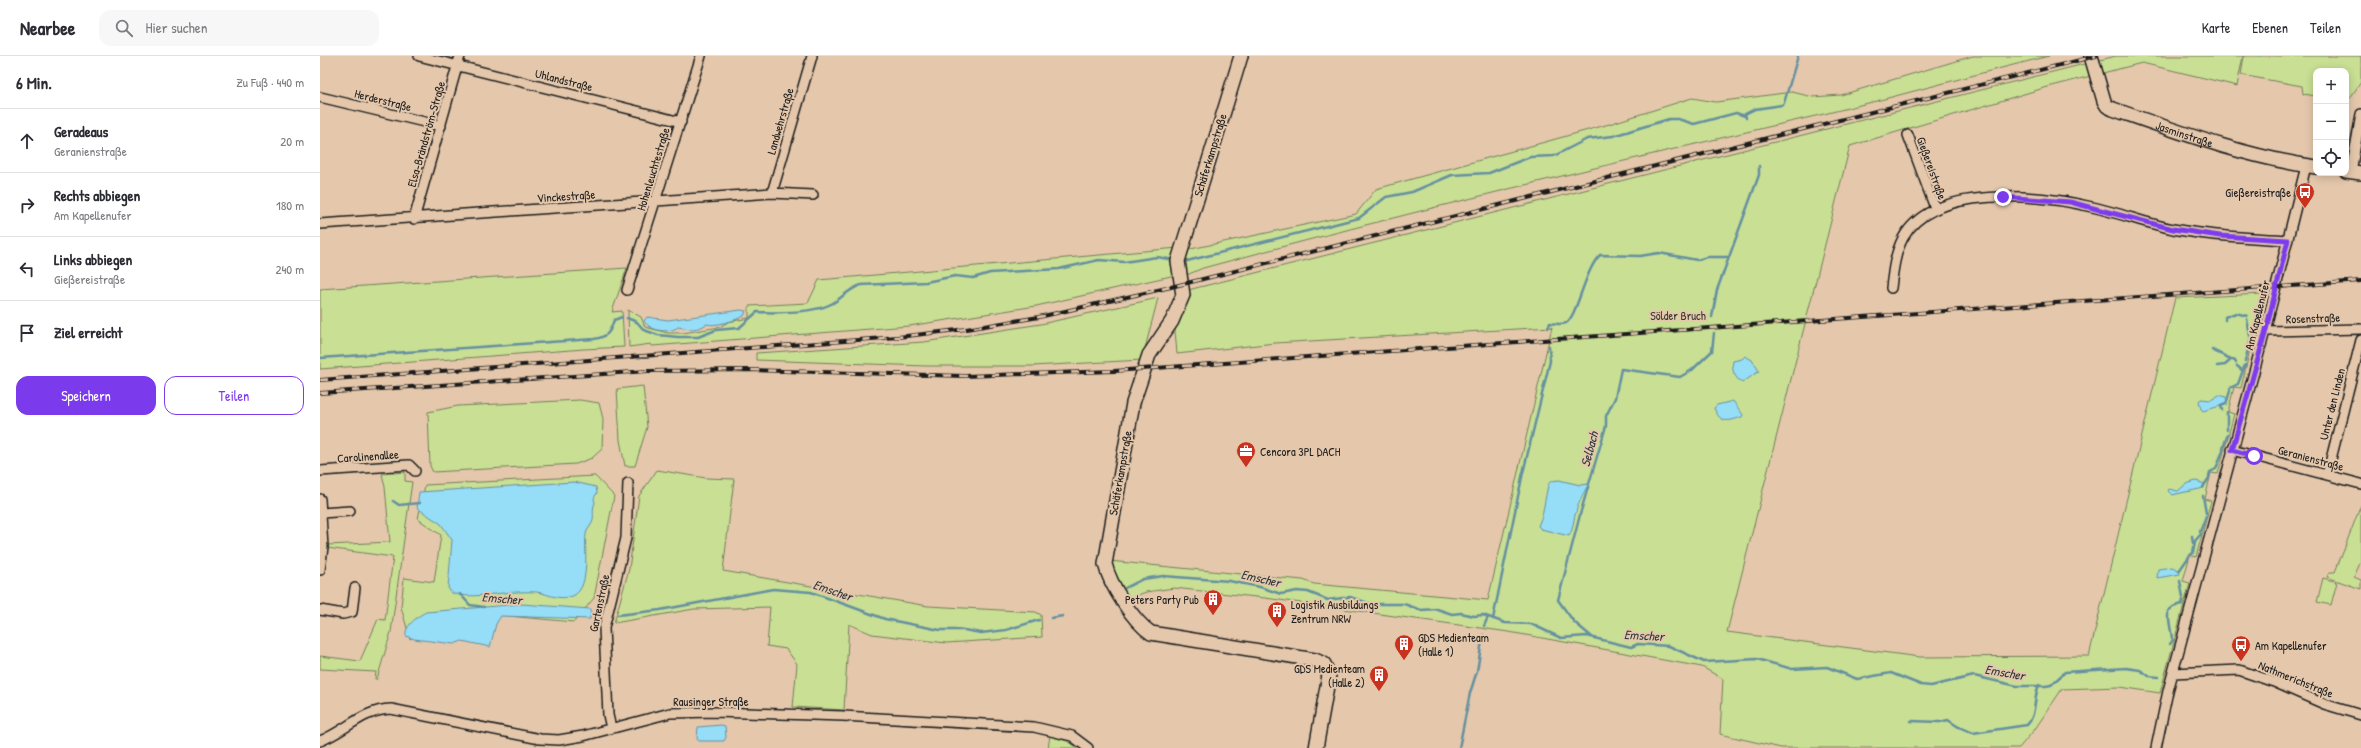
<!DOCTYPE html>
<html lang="de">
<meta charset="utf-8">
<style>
body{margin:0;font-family:"Patrick Hand",sans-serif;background:#f7f7f7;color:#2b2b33}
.controls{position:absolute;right:12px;top:12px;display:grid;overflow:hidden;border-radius:8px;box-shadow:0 2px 10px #0003}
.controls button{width:36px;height:36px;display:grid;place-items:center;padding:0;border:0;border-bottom:1px solid #e1e1e2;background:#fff;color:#2b2b33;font:20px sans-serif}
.stop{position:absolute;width:12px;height:12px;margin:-9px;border:3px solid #7c3aed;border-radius:50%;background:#fff}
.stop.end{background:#7c3aed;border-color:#fff;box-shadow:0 1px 4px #0008}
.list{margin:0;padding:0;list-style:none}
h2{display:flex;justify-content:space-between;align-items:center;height:52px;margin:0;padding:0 16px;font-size:17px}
h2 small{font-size:13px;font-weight:400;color:#7c7c81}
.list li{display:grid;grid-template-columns:26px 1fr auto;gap:12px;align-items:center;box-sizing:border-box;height:64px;padding:0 16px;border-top:1px solid #e1e1e2}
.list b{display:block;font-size:15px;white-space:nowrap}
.list p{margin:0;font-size:13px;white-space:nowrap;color:#7c7c81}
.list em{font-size:13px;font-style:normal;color:#7c7c81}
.actions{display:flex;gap:8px;padding:12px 16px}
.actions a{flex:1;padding:9px 0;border:1px solid #7c3aed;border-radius:12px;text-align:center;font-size:14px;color:#7c3aed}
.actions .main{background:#7c3aed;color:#fff}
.icon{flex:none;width:22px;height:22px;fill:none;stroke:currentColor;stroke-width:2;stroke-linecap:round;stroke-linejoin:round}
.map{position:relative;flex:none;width:2041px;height:692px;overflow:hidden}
header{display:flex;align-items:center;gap:24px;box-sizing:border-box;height:56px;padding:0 20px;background:#fff;border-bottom:1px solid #e1e1e2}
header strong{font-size:19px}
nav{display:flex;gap:22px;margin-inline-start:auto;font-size:14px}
.search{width:280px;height:36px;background:#f7f7f7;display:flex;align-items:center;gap:10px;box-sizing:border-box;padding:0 14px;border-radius:12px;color:#7c7c81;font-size:15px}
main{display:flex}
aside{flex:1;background:#fff}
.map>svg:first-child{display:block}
</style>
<header>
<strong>Nearbee</strong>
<div class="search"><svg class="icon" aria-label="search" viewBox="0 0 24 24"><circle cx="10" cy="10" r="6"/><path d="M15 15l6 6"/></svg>Hier suchen</div>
<nav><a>Karte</a><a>Ebenen</a><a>Teilen</a></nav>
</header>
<main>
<aside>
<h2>6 Min.<small>Zu Fuß · 440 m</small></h2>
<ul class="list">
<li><svg class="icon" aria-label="ahead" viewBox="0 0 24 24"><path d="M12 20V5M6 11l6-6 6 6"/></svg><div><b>Geradeaus</b><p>Geranienstraße</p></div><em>20 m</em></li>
<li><svg class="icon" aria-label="right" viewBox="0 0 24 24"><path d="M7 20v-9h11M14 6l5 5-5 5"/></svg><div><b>Rechts abbiegen</b><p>Am Kapellenufer</p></div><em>180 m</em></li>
<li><svg class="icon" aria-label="left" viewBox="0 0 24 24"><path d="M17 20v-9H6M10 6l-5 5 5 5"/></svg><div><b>Links abbiegen</b><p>Gießereistraße</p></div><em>240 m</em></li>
<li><svg class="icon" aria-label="arrive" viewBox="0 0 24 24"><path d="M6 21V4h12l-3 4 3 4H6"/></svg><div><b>Ziel erreicht</b></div></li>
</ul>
<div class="actions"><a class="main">Speichern</a><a>Teilen</a></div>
</aside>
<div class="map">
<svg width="2041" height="692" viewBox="0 0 2041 692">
<rect width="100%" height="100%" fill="#e5c8ac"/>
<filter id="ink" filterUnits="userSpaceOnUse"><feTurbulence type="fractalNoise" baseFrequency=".025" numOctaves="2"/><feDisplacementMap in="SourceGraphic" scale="8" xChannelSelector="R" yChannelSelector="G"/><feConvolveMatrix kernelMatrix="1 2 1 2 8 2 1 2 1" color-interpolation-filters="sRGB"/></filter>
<g filter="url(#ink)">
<path fill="#c8df94" stroke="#727e58" d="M1653,0H1729C1654,18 1580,40 1504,58C1296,106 1089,156 883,212L862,221L866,194L1036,158L1056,133L1286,69L1372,42L1396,46L1472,36L1493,41L1521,39Z
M1796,0H1923L1917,30L1822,7L1724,32L1530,90L1407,576L1600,601L1769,600L1855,242L1943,238L1921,332L1914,331L1908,356L1914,358L1898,418L1891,417L1885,443L1891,445L1876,501L1870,499L1863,525L1870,527L1840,637L1800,631L1742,633L1715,673L1699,692H1461L1400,678L1403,623L1382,611L1189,576L945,542L854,532L826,536L807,543L796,524L789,505L983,524L994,528L1168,544L1232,271L955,287L857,298L855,274L871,239L868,234Z
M1924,0H2041V26L2030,42H2026V15H1996V40L1983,38L1982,30L1921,19Z
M858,192L857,222L851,220L716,250L589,270L332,290L331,288L309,291L308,254L321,261L325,271L348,277H363L400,271L408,266L429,262V250L488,247L499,224Z
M307,212L292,256L302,255L304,291L264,293L0,313V233Z
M838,242L822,304L712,310H606L436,304V297L604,286L721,268Z
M323,330L327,371L315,410H305L300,384L297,333Z
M260,344L279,347L283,363L282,393L272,402L256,408L113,416L110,410L108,356L138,350Z
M337,414L386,422L414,423L403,515L608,550L716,556L721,559L722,581L626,587L552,578L529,568L524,654L473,651L477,608L466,593L447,590L450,551L374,553L294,567L309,513L319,440Z
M85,416V425L92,426L71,576L57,623H55L56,616L0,613V600L40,605L58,563L65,564L73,501L7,492V489L70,486L65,431L62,418Z
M275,420L294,440L274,542L254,566L133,555L90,583L81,551L84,522L114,526L121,479L98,463L105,429Z
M2041,449V505L2034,521L2041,524V533L2007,521L2010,516H2015Z
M2003,522L2017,526L2011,549L1997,546Z
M730,680L747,685L758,692H728Z"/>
<path fill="#96ddf8" stroke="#6590a0" d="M421,254L426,255L424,260C416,264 395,271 387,268C376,275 370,273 358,271C349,278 330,275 324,265L327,261L348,264Z
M1425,300L1432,304L1439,315L1422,327C1415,322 1411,314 1413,305L1422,303Z
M1899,339L1906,341L1907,348L1883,355L1881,353L1879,345L1881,343L1891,344Z
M1413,345L1423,359L1422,361C1409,365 1401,369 1394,352L1397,349Z
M1239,424L1260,429L1269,428C1264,435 1259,446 1256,456C1253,464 1254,472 1249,480L1221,473L1218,470L1222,460L1228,429L1231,425Z
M1876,425L1885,428L1884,432L1852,439L1848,435L1849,433L1858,435L1866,428Z
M254,426L276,431L277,437L274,442L275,447C272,452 274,458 273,464C272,470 267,472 266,478C264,494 272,537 249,541C240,543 231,540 222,537C215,535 206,536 198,536C179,536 148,544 132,537L128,532L132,484L121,468L97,452L99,436Z
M1852,511L1859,514L1860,518L1837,522L1838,513Z
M201,548L271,553L270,563L181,560L176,568L170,591L142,585L134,588L94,583L86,580C84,570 98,560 106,556Z
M401,669L405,670L406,681L404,685H379L377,683L378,671Z"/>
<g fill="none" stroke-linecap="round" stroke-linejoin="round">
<path stroke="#6590a0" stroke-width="2.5" d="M1426,62L1425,58L1435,53L1462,49L1464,47L1478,0
M863,206L1039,162L1066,141L1092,136L1132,119L1169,117L1210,101L1234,100L1267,83L1293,80L1349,63H1358L1374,68L1416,57L1425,60
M1392,261L1397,234L1439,119V110
M1905,261L1916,257L1927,260
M307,262L317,266L324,274L338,279L358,281H378L396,274L419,272L437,256C456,257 496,257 513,247C523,241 529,233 541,229L606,226L635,220L653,222L670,217L739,213L779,204L804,206L837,201L854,204
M1905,263V264
M1927,263L1930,280
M1228,272L1230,267C1235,268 1241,269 1246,267C1257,261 1265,213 1280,199L1320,200L1339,197L1377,204L1387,201H1409
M1892,294L1915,305L1916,307
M0,302L274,283C288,281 290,276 294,264L302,261
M1925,305L1931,282
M1897,310L1905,309L1912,303
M1917,310L1923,315
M1910,332L1918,328L1925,309
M1906,348L1910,335
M1902,354L1901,350L1906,348
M1907,356V374
M1903,392L1908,378
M1889,420L1890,416L1896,413L1903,394
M1883,431L1889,422
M1883,440L1886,457
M73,445L79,449L100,447
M1880,476L1886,460
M1872,480L1873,487
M1869,500L1873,497L1875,485L1881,478
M1859,515L1868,502
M1860,525L1863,541
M805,532L823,523L843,520L909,525L940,531L961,538L977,535L988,536L1008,544L1030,541L1051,548H1084L1101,554L1117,553L1132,558L1141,557L1154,560L1163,559L1185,567L1211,568L1241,582L1266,580L1311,591L1318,588L1349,590L1384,606L1437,603L1472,613L1507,611L1537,623L1571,617L1601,629L1611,630L1654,620L1697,630H1726L1731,629L1745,616L1806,612L1820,614L1829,620L1838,621
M140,538L150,549L164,551
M1853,551L1862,548L1863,544
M298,559L340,554L453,533L491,536L565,563L620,574H644L661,577L686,574L719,564
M731,562L743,560
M1848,562V555L1852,552
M1173,563L1202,421L1230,305L1229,290
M1849,564L1852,582
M1164,570L1168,561
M1272,581L1254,566L1238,544L1261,455L1286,370V360L1295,342L1301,313L1360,321L1372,314L1392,295L1394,277
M1850,588L1853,584
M1591,665L1620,666L1628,664L1637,670L1653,677L1707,669C1717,659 1713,643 1719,629
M1139,692L1150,637L1157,615L1163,579"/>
<defs>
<path id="street" d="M99,0L361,66
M0,41L121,70
M1588,79L1615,152
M2031,116L2041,58
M452,137L492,0
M94,163L140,0
M0,168L452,137L493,139
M1571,232C1573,215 1575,197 1583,182C1613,127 1721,139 1772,151C1799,157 1826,167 1853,173C1891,180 1930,182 1968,184
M307,234L381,0
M1945,275L2041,273
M1912,394L2041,428
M0,415L89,409L95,415
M2007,419L2041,284
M0,443L3,491L0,514
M1,457L30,455
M0,554L23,558L32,556L35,532
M1853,617L1919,614L1954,626L2004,648L2041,659
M291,672L288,659L284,572L306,482L308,427
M0,685C26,675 42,654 71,653L220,683L239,684L263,680L350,657L395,656L523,660L714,671L752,680L768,692
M1836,692L1848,635L1945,275L1986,110"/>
<g id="secondary">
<path d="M921,0L858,205L863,239L852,265L829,299L813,347L785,508C790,529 813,565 831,577L995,604L1004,608L1009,619L996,692"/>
<path id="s1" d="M1771,0L1784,45L1787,50L1793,53C1859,76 1926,101 1996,111"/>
<path d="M2026,115L2041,117"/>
</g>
</defs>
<use href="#street" stroke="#1c1c1c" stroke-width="12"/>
<use href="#secondary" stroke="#1c1c1c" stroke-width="16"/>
<use href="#street" stroke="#e5c8ac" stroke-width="9"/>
<use href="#secondary" stroke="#e5c8ac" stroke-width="13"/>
<defs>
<path id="rail" d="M0,324L578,281L646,273L719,261L851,231L1776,0
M0,337L328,315L429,314L645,320L794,315L2041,225"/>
</defs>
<use href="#rail" stroke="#1c1c1c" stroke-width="4"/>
<use href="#rail" stroke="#e5c8ac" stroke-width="2.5" stroke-dasharray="8" stroke-linecap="butt"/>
</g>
</g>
<g fill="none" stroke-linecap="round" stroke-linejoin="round" filter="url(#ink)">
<path stroke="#7c3aed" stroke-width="5" d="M1683,141L1750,146L1853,173L1900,180L1968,184L1945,278L1912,394L1934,400"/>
</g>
<defs>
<symbol id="bus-pin" viewBox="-11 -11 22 30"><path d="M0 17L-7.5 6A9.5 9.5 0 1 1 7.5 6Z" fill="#c8321e" stroke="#e5c8ac"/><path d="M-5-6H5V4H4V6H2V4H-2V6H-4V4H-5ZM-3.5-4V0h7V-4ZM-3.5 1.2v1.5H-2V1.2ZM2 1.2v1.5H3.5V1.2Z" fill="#fff"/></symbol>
<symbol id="office-pin" viewBox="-11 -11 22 30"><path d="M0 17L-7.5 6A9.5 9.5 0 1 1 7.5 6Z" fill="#c8321e" stroke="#e5c8ac"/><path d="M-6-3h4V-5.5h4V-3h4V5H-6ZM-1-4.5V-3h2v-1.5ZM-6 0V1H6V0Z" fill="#fff"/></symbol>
<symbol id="building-pin" viewBox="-11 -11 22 30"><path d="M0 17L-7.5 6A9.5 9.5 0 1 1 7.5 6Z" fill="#c8321e" stroke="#e5c8ac"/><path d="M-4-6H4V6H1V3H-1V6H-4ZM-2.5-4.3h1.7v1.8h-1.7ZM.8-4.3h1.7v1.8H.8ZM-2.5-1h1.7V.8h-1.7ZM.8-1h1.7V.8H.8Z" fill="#fff"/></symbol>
</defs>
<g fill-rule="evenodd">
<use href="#bus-pin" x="1974" y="125" width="22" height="30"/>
<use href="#office-pin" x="915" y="384" width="22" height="30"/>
<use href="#building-pin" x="882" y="532" width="22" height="30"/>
<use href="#building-pin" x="946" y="544" width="22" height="30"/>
<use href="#building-pin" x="1073" y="577" width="22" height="30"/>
<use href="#bus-pin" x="1910" y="578" width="22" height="30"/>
<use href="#building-pin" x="1048" y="608" width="22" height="30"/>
</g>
<g text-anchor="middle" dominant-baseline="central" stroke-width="4" stroke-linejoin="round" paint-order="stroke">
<g font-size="12" fill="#1c1c1c" stroke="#e5c8ac">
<text transform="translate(244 24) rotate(14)">Uhlandstraße</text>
<text transform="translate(63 44) rotate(14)">Herderstraße</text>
<text transform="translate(460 65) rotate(-74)">Landwehrstraße</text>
<text stroke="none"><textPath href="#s1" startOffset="135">Jasminstraße</textPath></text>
<text transform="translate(106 78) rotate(-74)">Elsa-Brändström-Straße</text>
<text transform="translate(890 99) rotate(-73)">Schäferkampstraße</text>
<text transform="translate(1612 112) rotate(70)">Gießereistraße</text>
<text transform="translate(333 113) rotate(-73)">Hohenleuchtestraße</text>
<text transform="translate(246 140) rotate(-4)">Vinckestraße</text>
<text transform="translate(1937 259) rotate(-76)">Am Kapellenufer</text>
<text transform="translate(1993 262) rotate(-2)">Rosenstraße</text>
<text transform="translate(2012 348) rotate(-76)">Unter den Linden</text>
<text transform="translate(48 400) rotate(-4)">Carolinenallee</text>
<text transform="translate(1991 402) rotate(15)">Geranienstraße</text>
<text transform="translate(800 417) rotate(-80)">Schäferkampstraße</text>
<text transform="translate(279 547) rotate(-78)">Gartenstraße</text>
<text transform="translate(1976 623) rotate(22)">Nathmerichstraße</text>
<text x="391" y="645">Rausinger Straße</text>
</g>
<g font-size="12" fill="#1c1c1c" stroke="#e5c8ac" text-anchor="start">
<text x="1971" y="136" text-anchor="end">Gießereistraße</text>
<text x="940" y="395">Cencora 3PL DACH</text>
<text x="879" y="543" text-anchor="end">Peters Party Pub</text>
<text x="971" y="548">Logistik Ausbildungs<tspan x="971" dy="14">Zentrum NRW</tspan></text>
<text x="1098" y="581">GDS Medienteam<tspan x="1098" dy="14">(Halle 1)</tspan></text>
<text x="1935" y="589">Am Kapellenufer</text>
<text x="1045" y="612" text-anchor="end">GDS Medienteam<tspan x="1045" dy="14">(Halle 2)</tspan></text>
</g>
<g font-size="12" fill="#36392e" stroke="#e5c8ac">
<text x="1358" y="259">Sölder Bruch</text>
</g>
<g font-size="13" font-style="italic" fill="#2e393d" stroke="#e5c8ac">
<text transform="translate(1269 393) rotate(-75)">Selbach</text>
<text transform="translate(941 522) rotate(13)">Emscher</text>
<text transform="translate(513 534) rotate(19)">Emscher</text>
<text transform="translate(182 542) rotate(5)">Emscher</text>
<text transform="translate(1324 579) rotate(3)">Emscher</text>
<text transform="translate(1685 616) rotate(10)">Emscher</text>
</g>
</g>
</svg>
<div class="controls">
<button>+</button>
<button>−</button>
<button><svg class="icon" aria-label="locate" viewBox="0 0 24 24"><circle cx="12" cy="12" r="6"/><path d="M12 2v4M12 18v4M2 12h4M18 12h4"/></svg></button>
</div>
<div class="stop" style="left:1934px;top:400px"></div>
<div class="stop end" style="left:1683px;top:141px"></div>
</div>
</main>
